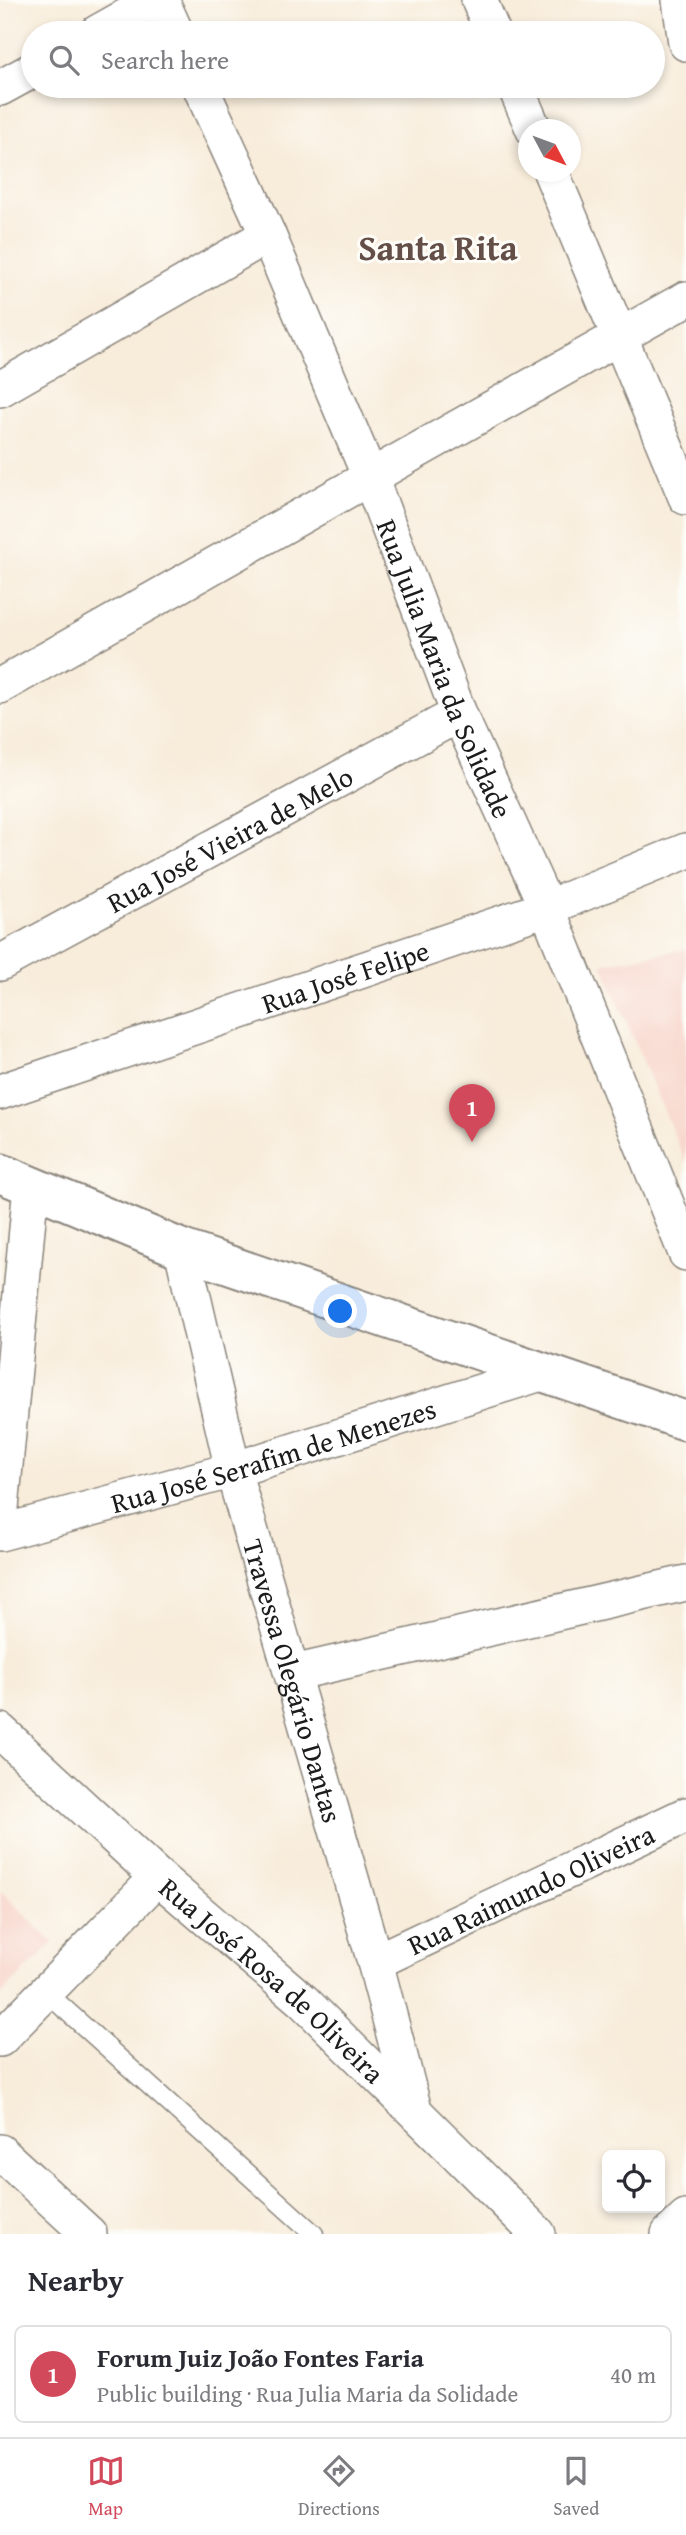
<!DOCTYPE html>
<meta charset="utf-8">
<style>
body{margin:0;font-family:"Gentium Book Plus",serif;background:#f2f2f3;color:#2b2b33}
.controls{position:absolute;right:21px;bottom:21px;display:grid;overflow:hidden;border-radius:10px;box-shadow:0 4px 10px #0003}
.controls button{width:63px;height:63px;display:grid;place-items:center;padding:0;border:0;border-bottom:2px solid #e1e1e2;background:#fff;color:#2b2b33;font:35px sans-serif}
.compass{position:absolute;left:518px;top:119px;width:63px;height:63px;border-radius:50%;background:#fff;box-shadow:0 4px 10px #0003;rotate:131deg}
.you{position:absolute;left:341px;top:1312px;width:24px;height:24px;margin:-18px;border:5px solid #fff;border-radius:50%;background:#1a73e8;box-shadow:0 0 0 10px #1a73e833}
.badge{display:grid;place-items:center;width:46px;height:46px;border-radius:50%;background:#d1495b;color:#fff;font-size:23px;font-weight:700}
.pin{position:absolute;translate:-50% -58px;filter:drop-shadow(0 2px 4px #0008)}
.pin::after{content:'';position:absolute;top:37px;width:24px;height:21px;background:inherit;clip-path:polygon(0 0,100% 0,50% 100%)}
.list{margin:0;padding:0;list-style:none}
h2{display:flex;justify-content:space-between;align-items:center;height:91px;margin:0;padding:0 28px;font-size:30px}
h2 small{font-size:23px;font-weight:400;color:#7c7c81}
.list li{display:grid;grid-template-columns:46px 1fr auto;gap:21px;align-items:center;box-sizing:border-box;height:98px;margin:0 14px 14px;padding:0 14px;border:2px solid #e1e1e2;border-radius:10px}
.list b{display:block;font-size:26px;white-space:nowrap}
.list p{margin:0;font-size:23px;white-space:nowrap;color:#7c7c81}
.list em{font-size:23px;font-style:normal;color:#7c7c81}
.icon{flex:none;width:38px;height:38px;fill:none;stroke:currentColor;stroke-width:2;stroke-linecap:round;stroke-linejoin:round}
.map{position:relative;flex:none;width:686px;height:2234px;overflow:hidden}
.search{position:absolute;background:#fff;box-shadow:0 4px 10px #0003;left:21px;right:21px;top:21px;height:77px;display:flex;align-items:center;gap:18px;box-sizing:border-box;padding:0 24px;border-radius:38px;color:#7c7c81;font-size:26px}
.sheet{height:203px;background:#fff}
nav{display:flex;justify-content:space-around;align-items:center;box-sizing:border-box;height:98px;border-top:2px solid #e1e1e2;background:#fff;font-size:19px;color:#7c7c81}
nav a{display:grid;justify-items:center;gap:4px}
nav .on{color:#d1495b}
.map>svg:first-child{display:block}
</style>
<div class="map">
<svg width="686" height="2234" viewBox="0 0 686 2234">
<rect width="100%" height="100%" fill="#fdfcf7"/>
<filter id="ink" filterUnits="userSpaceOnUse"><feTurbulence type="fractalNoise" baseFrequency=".0143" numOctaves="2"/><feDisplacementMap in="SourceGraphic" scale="14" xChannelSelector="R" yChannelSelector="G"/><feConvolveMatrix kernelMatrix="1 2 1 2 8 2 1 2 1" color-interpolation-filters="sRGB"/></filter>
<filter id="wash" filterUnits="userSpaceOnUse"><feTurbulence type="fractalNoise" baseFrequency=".00686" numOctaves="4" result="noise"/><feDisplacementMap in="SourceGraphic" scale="28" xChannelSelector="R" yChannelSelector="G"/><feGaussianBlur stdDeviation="1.57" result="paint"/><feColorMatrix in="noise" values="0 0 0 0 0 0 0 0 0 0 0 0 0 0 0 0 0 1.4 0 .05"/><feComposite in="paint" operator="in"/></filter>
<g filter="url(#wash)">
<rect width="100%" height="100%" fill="#f8ecda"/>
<path fill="#f7d1c6" d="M686,949V1163L602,964Z
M0,1890L53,1943L0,1995Z"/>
</g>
<g filter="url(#ink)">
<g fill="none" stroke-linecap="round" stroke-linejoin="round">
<defs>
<path id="service" d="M47,1993L314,2234"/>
<g id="minor">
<path d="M161,0L176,33"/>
<path d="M479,0L493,33"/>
<path d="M680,0L686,43"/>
<path d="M97,33L156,0"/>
<path id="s1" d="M200,86L268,235L370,477L459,714L547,908L686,1253"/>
<path d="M515,86L534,130"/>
<path d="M0,88L33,70"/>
<path d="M551,172L686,497"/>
<path d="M0,389L268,235"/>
<path d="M0,686L686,299"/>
<path id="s2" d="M0,963L459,714"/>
<path id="s3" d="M0,1092L547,908L686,851"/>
<path id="s4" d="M182,1249L233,1470L375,1962L414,2110"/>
<path d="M0,1519L31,1186"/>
<path id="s5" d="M0,1533L233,1470L544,1372"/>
<path d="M293,1673L686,1583"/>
<path id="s6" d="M0,1731L158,1877L303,2001L538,2234"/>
<path id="s7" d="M375,1962L686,1815"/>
<path d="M0,2039L158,1877"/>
<path d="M0,2152L89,2234"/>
<path d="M669,2234L686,2218"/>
</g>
<path id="secondary" d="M0,1173L182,1249L686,1421"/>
</defs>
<use href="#service" stroke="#8a847b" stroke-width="21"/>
<use href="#minor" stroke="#8a847b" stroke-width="38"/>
<use href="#secondary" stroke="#8a847b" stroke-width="42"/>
<use href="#service" stroke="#fff" stroke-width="18"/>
<use href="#minor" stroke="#fff" stroke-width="35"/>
<use href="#secondary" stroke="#fff" stroke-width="38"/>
</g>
</g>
<g text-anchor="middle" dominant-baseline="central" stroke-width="6" stroke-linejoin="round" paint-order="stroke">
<g font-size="28" fill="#1c1c1c" stroke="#fdfcf7">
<text stroke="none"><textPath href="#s1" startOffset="632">Rua Julia Maria da Solidade</textPath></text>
<text stroke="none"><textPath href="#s2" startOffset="261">Rua José Vieira de Melo</textPath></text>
<text stroke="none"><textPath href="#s3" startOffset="364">Rua José Felipe</textPath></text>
<text stroke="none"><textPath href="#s5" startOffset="284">Rua José Serafim de Menezes</textPath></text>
<text stroke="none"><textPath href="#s4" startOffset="446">Travessa Olegário Dantas</textPath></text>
<text stroke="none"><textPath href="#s7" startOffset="172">Rua Raimundo Oliveira</textPath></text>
<text stroke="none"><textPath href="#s6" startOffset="369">Rua José Rosa de Oliveira</textPath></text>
</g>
<g font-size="35" font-weight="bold" fill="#634f48" stroke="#fdfcf7">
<text x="438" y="247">Santa Rita</text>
</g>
</g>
</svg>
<div class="controls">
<button><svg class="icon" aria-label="locate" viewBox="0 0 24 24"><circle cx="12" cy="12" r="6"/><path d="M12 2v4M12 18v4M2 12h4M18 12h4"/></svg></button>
</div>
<svg class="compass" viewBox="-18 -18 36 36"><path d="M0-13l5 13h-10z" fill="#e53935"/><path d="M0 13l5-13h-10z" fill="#7c7c81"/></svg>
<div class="you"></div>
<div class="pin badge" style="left:472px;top:1142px">1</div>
<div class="search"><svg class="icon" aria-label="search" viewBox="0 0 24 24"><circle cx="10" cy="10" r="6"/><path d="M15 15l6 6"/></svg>Search here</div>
</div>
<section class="sheet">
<h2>Nearby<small></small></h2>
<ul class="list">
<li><span class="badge">1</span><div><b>Forum Juiz João Fontes Faria</b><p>Public building · Rua Julia Maria da Solidade</p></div><em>40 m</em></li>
</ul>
</section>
<nav>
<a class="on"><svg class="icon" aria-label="map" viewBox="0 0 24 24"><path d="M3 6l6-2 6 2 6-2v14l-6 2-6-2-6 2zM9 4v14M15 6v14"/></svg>Map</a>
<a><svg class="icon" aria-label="directions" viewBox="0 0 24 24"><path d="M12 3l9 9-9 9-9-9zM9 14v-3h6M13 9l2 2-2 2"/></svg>Directions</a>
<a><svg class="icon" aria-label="saved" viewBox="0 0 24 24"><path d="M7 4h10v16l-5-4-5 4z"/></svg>Saved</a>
</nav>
